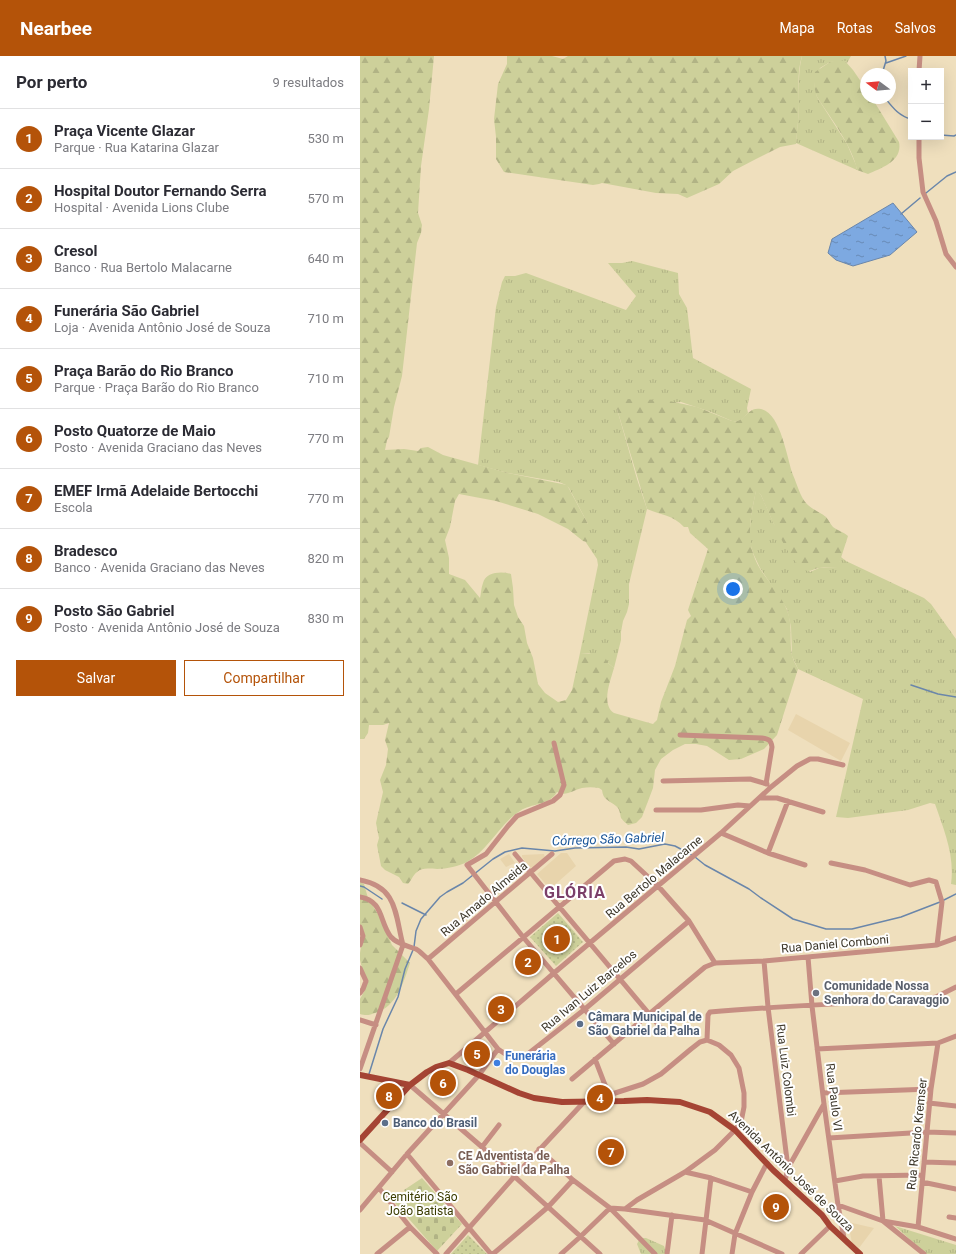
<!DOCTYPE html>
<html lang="pt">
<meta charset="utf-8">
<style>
body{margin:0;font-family:Roboto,sans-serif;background:#f7f7f7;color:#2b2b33}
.controls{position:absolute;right:12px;top:12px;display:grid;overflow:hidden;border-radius:0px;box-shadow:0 4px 16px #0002}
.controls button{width:36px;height:36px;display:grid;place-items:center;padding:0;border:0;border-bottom:1px solid #e1e1e2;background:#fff;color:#2b2b33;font:20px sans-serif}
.compass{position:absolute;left:500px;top:12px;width:36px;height:36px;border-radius:50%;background:#fff;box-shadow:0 4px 16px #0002;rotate:286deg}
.you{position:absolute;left:373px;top:533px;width:14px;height:14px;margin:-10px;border:3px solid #fff;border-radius:50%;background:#1a73e8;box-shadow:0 0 0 6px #1a73e833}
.badge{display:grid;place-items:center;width:26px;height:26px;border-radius:50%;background:#b45309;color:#fff;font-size:13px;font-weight:700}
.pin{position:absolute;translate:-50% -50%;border:2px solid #fff;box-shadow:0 1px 4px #0006}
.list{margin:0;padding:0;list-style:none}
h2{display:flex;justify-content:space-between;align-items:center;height:52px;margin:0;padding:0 16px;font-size:17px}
h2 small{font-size:13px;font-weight:400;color:#7c7c81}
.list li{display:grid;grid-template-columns:26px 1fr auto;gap:12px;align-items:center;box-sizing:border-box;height:60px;padding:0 16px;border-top:1px solid #e1e1e2}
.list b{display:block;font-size:15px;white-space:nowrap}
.list p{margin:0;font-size:13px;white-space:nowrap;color:#7c7c81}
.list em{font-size:13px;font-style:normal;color:#7c7c81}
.actions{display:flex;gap:8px;padding:12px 16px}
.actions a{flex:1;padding:9px 0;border:1px solid #b45309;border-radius:0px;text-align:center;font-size:14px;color:#b45309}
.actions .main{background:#b45309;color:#fff}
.map{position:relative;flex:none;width:596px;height:1198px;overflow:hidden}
header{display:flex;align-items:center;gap:24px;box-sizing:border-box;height:56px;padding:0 20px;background:#b45309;color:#fff}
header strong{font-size:19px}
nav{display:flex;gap:22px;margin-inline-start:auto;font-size:14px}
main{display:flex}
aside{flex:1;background:#fff}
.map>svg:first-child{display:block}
</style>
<header>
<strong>Nearbee</strong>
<nav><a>Mapa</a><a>Rotas</a><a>Salvos</a></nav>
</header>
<main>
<aside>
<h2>Por perto<small>9 resultados</small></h2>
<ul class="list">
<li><span class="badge">1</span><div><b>Praça Vicente Glazar</b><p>Parque · Rua Katarina Glazar</p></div><em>530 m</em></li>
<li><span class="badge">2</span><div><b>Hospital Doutor Fernando Serra</b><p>Hospital · Avenida Lions Clube</p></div><em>570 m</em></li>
<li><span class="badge">3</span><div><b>Cresol</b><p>Banco · Rua Bertolo Malacarne</p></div><em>640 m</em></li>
<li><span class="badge">4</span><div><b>Funerária São Gabriel</b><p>Loja · Avenida Antônio José de Souza</p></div><em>710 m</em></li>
<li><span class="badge">5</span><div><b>Praça Barão do Rio Branco</b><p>Parque · Praça Barão do Rio Branco</p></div><em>710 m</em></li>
<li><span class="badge">6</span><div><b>Posto Quatorze de Maio</b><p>Posto · Avenida Graciano das Neves</p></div><em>770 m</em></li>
<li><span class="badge">7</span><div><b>EMEF Irmã Adelaide Bertocchi</b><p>Escola</p></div><em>770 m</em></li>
<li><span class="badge">8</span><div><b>Bradesco</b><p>Banco · Avenida Graciano das Neves</p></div><em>820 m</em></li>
<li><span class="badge">9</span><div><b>Posto São Gabriel</b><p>Posto · Avenida Antônio José de Souza</p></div><em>830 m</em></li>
</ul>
<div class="actions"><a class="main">Salvar</a><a>Compartilhar</a></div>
</aside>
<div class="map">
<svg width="596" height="1198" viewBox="0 0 596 1198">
<defs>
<pattern id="grass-tufts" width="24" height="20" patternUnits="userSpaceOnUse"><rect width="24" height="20" fill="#cdd09a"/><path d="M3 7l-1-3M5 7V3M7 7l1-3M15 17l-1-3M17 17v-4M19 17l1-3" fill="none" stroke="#b1b385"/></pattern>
<pattern id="forest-firs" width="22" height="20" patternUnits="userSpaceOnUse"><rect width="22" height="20" fill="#cdd09a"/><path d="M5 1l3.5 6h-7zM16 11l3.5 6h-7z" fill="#b1b385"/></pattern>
<pattern id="cemetery-stones" width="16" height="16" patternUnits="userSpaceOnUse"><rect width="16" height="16" fill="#cdd09a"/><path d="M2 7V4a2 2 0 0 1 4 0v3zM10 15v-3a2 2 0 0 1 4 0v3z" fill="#b1b385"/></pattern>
<pattern id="park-dots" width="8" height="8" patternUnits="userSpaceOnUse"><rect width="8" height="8" fill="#cdd09a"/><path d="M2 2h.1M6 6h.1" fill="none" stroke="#b1b385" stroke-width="1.8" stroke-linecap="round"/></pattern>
<pattern id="water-ripples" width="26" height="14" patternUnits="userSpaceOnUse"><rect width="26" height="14" fill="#7da9e1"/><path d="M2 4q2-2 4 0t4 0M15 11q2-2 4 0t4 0" fill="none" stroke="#688ab6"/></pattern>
</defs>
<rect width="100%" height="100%" fill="#efdfbd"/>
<path fill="#e8d4ac" d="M436,658L490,687L481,705L428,674Z
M201,797H207L216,810L190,833L177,818Z
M149,798L155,807L146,811L140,803Z
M184,798L185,801L173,812L169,811L162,801V799Z
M488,1166L514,1172L499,1192L492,1187Z"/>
<path fill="url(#grass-tufts)" d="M442,0H491L487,7L485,5L470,6L460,12L454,27L457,41L487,88L496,109L497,114L436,87C437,73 439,60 439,46C439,30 438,16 442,0Z
M272,205L318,217L319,238L327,252L333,302L391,333L387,352L388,357C383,363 380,366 372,365L351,356L321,346L257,353L277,423L287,453L269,528V548L267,556L263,565L261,576V584L254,612L248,607L229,597H220L238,509L237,503L225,485L227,486L228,468L209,432L206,429L199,426L148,417L118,409L136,251L142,226L145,220H155L166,217L266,254L276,240L248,207H262Z
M396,434L401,439L414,468L450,516L459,512L477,511L481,501L486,505L564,542L571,548L596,583V829L591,828C595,800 584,774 575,748L570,747L548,754L488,762L476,761L503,643L438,613L432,600L431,571L427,553L400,512L393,497L389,483L391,460Z
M535,1170L596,1189V1198H566Z
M280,1182H286L304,1190L307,1198H281L277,1188Z"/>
<path fill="url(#forest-firs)" d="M0,0H74L69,53L61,110L58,157L62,169L61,177L57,187L42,320L34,351L29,381L27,384L25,394L44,393L58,395L61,392L68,391L83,399L90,401L148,417L207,429L228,468L229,481L227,486L223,485L208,473L178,458L136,445L99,438L95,445L90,471L85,484L89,502V518L105,524L120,542C121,538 121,532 123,527C126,516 141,515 151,518L153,532L154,549L158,561L164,570L167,587L173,602L178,628L185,637L198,646L206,644L212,634L220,597L238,598L245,601L248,607L254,612C250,626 241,648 254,657L293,668L297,664L301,646L315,610L327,564L331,560L328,554L348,493L330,477L328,471H324C313,459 301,459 287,453L257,353L258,349L266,343L305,344L337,351L372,365C387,367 386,350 401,353C421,357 427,403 433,419C437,428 440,440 446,447C451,453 460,456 466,461C469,464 470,468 473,471C478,475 484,476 488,480L478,511C472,512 465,511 459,512C454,512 451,517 445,514C428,505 409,457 401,439L396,435C389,467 384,492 405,520C412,530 422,542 427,554C433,569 429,584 432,599C433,604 436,609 438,613L417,679L404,693L381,703L369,704L347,690L336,688H325L313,694L301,703L295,714L293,732L282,761L276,767L268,769C266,767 263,765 261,762C260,758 260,753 256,750C249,744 243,744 242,734L239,732C233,731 228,731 222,732C213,734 206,741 197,736C189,750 171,747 160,755C139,768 129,794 107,806C99,810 87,813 77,813C71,813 62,811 57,816C53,819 51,825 48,828L43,827L39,821L25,814L21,810L17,789L19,782L16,767L23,736L20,724L26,709L28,693L25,684L29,667L23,669H9L8,677L4,683H0Z
M147,0H192L203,3L208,0H442C437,16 439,31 439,47C439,60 437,74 436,88L420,91L396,103L373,115L359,128L327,142L318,138L296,137L242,127L239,128L233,129L144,116L136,103V81L134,63L138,28L147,8Z
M478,4L485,5L493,14L506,33V42H512L539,86C543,105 521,112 508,118L497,114C493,91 470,61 457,41C454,32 453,25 455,16L470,6Z
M0,826L4,828L8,842L21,863L32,889L50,907C44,925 37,951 15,957C10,959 6,960 0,958V943L5,934L3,916L0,904V897L2,886L0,876Z"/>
<path fill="url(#cemetery-stones)" d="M62,1122L102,1168L77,1195L35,1147L46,1137L44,1134Z"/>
<path fill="url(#park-dots)" d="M198,857L223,886L196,910L170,881Z
M120,986H125L129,989C130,997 126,1009 117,1011C114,1011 109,1008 105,1007C101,997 113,991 120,986Z
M108,1179L127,1198H91Z"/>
<path fill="url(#water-ripples)" stroke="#6a86aa" d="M533,147L557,176L530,199L493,210L476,204L468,197L472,183Z"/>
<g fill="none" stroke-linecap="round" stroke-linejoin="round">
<path stroke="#6a86aa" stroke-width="1.5" d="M526,7L546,0
M522,18L526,5L525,0
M525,42C533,52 539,60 551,63
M581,79L594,80L596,79
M566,137L587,120L596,116
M541,158L560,142
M551,629L578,638L596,641
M335,801L345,809L389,833L401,842L433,863L466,873H492L541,861L580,846L596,838
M0,830L4,831L22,843
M42,847L66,859
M54,891L56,875L61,863L80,841L87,836L103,827L133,803L145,796L162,792L195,795L215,792L266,791L279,793L305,788L315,790L332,799
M9,1018L23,973L38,941L45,913L53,894"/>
<path stroke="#c68e83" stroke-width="5" d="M559,15L560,0
M559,81V102L563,136L576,165L586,198L596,211
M320,679L402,682C409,683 411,684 412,691L406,728
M194,687L204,729L200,739L193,745L157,760L148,770L126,798L107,809L163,881L254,988
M303,725L390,723L407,728
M401,742H417L463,756
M296,754H341L378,749L390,750
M361,777L408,797L445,809
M408,797L428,745
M155,798L306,978
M471,807L505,814L550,829L569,824L576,826L582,846L577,889
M0,824C38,831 35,859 43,889
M0,841C24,845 19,866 31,881C37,888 48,890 56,893C60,895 64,900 68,903L138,993L119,1019L47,1098L0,1154
M0,871L3,880L0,889
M448,901L452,950L464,1048L478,1149L484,1182
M68,903L192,798
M404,905L408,951L428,1112L425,1125
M0,912L6,925L3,933L0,937
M96,938L254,805L265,803L271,805L298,830L329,865L355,907
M0,964L16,969
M347,984L348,959L350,956C422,950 494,947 566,943L576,941L596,931
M138,993C145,998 154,1005 164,1001L225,953L329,865
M457,993L578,987L596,980
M235,1003L250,1042
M89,1007L194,917L361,777L411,731L437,710L450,703H458L483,709
M0,1013L43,889
M212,1023L345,911L355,907L404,905L577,889L596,882
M50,1029L122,1091L240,1198
M463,1037L571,1033
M569,1047L596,1050
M469,1082L567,1076L596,1077
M0,1087L32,1116
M122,1091L139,1069
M179,1093L213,1124L250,1152L265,1153L277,1144L325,1116L355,1094L375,1074L381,1066L384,1051V1037L379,1012L371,999L359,989L347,984L340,986L331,993L301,1018L283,1028L249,1039
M47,1098L131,1198
M564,1106L596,1107
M428,1112L464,1048
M325,1116L351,1122L392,1136
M519,1120L523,1165L564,1198
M475,1125L503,1120L562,1119
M562,1126L596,1133
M19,1132L50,1171L77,1198
M478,1149L523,1165L558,1171L596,1183
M265,1153L345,1164L422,1198
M589,1161L596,1162
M558,1171L571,1033L578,987
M17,1198L50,1171
M86,1198L154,1121L224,1046
M133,1198L188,1151L213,1124
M201,1198L220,1181L250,1152L295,1198
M307,1198L312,1159
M342,1198L351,1122
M372,1198L375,1178L392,1136L407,1107
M441,1198L470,1170"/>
<path stroke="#a54434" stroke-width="6" d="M0,1019L50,1029
M0,1084L50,1029L67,1016L76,1011L89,1007L108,1014L159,1037L174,1042L202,1046L264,1045L287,1044L320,1046L350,1056L375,1074L413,1114L462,1159L470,1170L500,1198"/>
</g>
<circle fill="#6b7280" stroke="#fff" stroke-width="1.5" cx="456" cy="937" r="4"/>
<g fill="#5c6f8a" stroke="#fff" stroke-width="1.5">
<circle cx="220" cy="968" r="4"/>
<circle cx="25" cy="1067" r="4"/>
</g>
<circle fill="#3f7fe0" stroke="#fff" stroke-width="1.5" cx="137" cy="1007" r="4"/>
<circle fill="#8d6e63" stroke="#fff" stroke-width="1.5" cx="90" cy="1107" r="4"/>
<g text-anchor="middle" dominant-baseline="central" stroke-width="4" stroke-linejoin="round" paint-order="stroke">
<g font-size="12" fill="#3c3629" stroke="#fff">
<text transform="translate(294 821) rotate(-40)">Rua Bertolo Malacarne</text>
<text transform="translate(124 843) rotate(-40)">Rua Amado Almeida</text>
<text transform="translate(475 888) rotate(-5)">Rua Daniel Comboni</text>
<text transform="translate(229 935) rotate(-40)">Rua Ivan Luiz Barcelos</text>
<text transform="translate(426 1014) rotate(83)">Rua Luiz Colombi</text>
<text transform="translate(474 1041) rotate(83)">Rua Paulo VI</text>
<text transform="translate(557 1078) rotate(-84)">Rua Ricardo Kremser</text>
<text transform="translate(431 1115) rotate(44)">Avenida Antônio José de Souza</text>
</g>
<g font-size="12" font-weight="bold" fill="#5b616d" stroke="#fff" text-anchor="start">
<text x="464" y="930">Comunidade Nossa<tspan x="464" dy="14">Senhora do Caravaggio</tspan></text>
</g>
<g font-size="12" font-weight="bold" fill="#4e5e75" stroke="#fff" text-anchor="start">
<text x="228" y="961">Câmara Municipal de<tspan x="228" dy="14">São Gabriel da Palha</tspan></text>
<text x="33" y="1067">Banco do Brasil</text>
</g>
<g font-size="12" font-weight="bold" fill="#366cbe" stroke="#fff" text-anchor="start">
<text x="145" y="1000">Funerária<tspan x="145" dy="14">do Douglas</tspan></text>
</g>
<g font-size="12" font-weight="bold" fill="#785e54" stroke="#fff" text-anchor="start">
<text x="98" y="1100">CE Adventista de<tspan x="98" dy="14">São Gabriel da Palha</tspan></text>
</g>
<g font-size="12" fill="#3b3c01" stroke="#fff">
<text x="60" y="1141">Cemitério São<tspan x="60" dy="14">João Batista</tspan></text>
</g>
<g font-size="13" font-style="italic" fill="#1b5699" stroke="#fff">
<text transform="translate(248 783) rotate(-2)">Córrego São Gabriel</text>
</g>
<g font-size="16" font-weight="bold" letter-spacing="1" fill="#7b3f69" stroke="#fff">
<text x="215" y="836">GLÓRIA</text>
</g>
</g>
</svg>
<div class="controls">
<button>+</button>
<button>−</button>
</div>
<svg class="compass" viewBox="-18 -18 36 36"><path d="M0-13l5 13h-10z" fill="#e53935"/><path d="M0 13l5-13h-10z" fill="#7c7c81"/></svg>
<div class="you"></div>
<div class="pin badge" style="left:197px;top:883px">1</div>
<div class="pin badge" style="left:168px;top:906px">2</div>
<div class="pin badge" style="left:141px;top:953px">3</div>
<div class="pin badge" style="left:240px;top:1042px">4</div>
<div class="pin badge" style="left:117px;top:998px">5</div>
<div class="pin badge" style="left:83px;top:1027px">6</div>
<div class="pin badge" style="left:251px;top:1096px">7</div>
<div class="pin badge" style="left:29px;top:1040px">8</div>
<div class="pin badge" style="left:416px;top:1151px">9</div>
</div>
</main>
